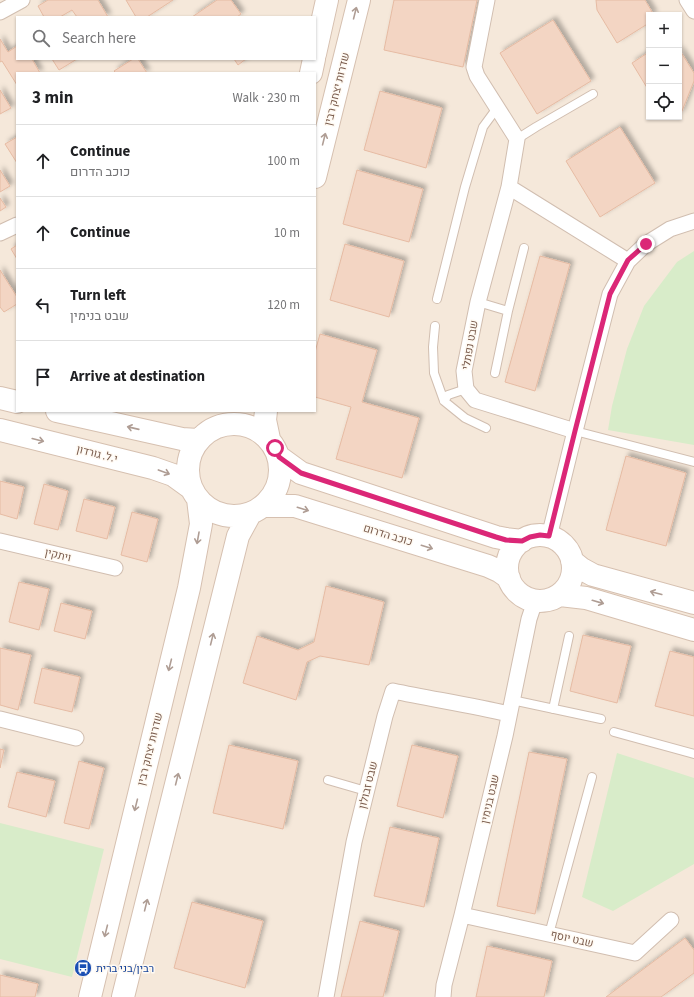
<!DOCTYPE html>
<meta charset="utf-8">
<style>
body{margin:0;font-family:"Source Sans 3",Heebo,sans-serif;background:#f2f2f2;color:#202124}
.controls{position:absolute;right:12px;top:12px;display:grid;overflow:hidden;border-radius:0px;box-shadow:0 1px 3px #0004}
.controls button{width:36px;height:36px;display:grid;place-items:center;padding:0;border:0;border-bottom:1px solid #e0e0e0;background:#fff;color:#202124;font:20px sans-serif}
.stop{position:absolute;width:12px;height:12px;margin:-9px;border:3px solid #db2777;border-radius:50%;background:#fff}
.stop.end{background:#db2777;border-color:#fff;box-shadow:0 1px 4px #0008}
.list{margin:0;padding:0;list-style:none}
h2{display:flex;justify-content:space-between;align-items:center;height:52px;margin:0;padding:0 16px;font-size:17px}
h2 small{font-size:13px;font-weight:400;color:#757577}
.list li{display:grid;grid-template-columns:26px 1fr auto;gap:12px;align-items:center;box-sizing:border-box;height:72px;padding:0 16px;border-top:1px solid #e0e0e0}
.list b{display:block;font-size:15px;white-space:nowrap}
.list p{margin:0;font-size:13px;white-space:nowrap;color:#757577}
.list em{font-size:13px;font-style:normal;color:#757577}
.icon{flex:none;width:22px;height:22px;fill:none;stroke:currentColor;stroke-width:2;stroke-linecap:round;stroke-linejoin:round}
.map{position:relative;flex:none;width:694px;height:997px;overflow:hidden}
.search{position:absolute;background:#fff;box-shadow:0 1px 3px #0004;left:16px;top:16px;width:300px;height:44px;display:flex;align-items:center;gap:10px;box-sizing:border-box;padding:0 14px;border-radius:0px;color:#757577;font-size:15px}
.panel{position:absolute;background:#fff;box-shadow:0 1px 3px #0004;left:16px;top:72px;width:300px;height:340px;border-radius:0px}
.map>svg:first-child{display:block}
</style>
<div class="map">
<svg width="694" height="997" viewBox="0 0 694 997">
<defs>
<filter id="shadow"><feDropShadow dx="3.5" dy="-3.5" stdDeviation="2" flood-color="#0004"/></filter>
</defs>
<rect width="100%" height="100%" fill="#fdf6ec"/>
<path fill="#f5e8da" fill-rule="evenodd" d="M0,0H694V997H0ZM649,15H679V117H649ZM17,17H315V59H17ZM17,73H315V411H17Z"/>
<path fill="#d8ecc9" d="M694,251V445L608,430L612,406L627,349L644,306L677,262Z
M617,753L694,778V864L613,911L582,897Z
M0,823L104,849L72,977L0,959Z"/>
<path fill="#f3d5c3" stroke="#e6bba3" filter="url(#shadow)" d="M48,0H98L108,17H77L72,10L60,17H44L38,6Z
M126,0H173L147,17H136Z
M217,0H231L241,14L237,17H192Z
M394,0H477L463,67L384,50Z
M596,0H645L654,15H649V23L617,43L597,10Z
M553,20L591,81L537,114L500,53Z
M0,39L8,52L17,46V59H32L40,73H17V85L2,61L0,62Z
M679,49L694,73V81L680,116L679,115Z
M649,52V91L632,63Z
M52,59H77L59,70Z
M133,59H138L147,73H116L114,71Z
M234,59H246L238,65Z
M0,90L11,108L0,114Z
M380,91L442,108L426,168L364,150Z
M620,127L655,183L600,217L566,161Z
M17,137V163L5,144Z
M0,170L10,186L0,192Z
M357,170L423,189L409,242L343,224Z
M0,198L6,207L0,211Z
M345,244L404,261L389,317L330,300Z
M17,245V259L11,249Z
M540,256L570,264L535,391L505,382Z
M0,270L17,297V304L4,312L0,307Z
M320,334L377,350L362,402L419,418L402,478L336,459L351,407L315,397V352Z
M626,456L686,473L666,546L606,530Z
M0,481L24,487L17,519L0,514Z
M44,484L68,491L58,530L34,524Z
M84,499L115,507L107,539L76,531Z
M132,512L158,519L147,562L121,555Z
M19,582L49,589L39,630L9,622Z
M326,586L384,602L369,665L320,656L307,662L296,700L243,683L257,636L298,650L314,642Z
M61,603L92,611L85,639L54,631Z
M583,635L631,646L617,703L570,691Z
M0,648L31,655L18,710L0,705Z
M670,651L694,657V716L655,706Z
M42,668L80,677L72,712L34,703Z
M229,745L298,761L283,829L213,813Z
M412,745L458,756L443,818L397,806Z
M0,749L4,750L0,768Z
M529,752L567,759L535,914L497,906Z
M79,761L104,768L89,829L64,823Z
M17,772L55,781L46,817L8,807Z
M390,827L439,838L424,907L374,896Z
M192,902L263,921L245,988L174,968Z
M360,921L399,931L383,997H341Z
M685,938L694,950V973L661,997H606Z
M487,946L552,961L544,997H476Z
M0,975L38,984L35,997H0Z"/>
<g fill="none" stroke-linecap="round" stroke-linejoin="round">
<defs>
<path id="lane" d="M517,139L536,127L593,94
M437,299L465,187L483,127L497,108
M478,302L508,311
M435,326L433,347L434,373L444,401L465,418L486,428
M495,373L508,311L524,248
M444,401L448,395L466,389
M575,431L694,462
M512,700L601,719
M553,709L569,636
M614,732L694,754
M328,780L366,791
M549,934L592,777"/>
<path id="street" d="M487,0L474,67L477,76L517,139L509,187L478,302L464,371L466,389L475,400L575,431
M687,0L694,11
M0,12L22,0
M509,187L628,261
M0,233L17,225
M549,537L575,431L610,294L628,261L646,244L670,229L694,221
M0,541L115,568
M0,719L76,738
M462,915L635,953L671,920
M326,997L354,842L385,716L393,691C431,699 470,705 509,714
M443,997L444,985L462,915L505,736L529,619L535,601"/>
<path id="secondary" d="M315,54L327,0
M311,73L314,59
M315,177L359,0
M0,398L17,402
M57,411L182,439L198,440
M266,411L265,420L269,439
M188 470a46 46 0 1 1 92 0a46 46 0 1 1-92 0Z
M0,430L153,468L173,475L191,488
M279,457L301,473L496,537L506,539L522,541
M264,506H295L488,566L499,571L509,578
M507 568a33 33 0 1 1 66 0a33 33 0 1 1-66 0Z
M572,561L582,569L593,575L694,603
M560,595L586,598L694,630
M90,997L189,588L201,524L198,499
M123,997L238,536L250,514"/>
</defs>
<use href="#lane" stroke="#d1beb0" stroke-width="10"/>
<use href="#street" stroke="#d1beb0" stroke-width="17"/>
<use href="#secondary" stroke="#d6c0b0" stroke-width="24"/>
<use href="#lane" stroke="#fff" stroke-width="8"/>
<use href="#street" stroke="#fff" stroke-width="15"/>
<use href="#secondary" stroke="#fff" stroke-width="22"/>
</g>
<defs><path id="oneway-shaft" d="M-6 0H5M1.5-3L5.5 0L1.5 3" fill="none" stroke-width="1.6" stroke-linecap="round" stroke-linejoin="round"/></defs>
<g stroke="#af9d94">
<use href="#oneway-shaft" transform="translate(355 13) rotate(-76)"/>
<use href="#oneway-shaft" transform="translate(324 139) rotate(-76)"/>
<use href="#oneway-shaft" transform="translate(133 428) rotate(-167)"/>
<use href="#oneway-shaft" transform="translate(38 440) rotate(14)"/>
<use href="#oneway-shaft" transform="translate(164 472) rotate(20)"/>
<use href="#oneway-shaft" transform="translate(303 509) rotate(17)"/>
<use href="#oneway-shaft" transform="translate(198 538) rotate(100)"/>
<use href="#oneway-shaft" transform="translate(427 547) rotate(17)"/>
<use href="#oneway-shaft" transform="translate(656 593) rotate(-165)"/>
<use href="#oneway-shaft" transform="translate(598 602) rotate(16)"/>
<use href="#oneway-shaft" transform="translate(212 639) rotate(-76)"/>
<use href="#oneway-shaft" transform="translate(170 665) rotate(104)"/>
<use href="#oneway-shaft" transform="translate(177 779) rotate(-76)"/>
<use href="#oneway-shaft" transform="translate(136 805) rotate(104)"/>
<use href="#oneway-shaft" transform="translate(146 905) rotate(-76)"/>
<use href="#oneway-shaft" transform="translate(106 931) rotate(104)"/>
</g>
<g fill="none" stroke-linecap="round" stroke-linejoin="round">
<path stroke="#db2777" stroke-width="5" d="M275,448L279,457L301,473L496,537L506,540L522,541L530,537L540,535L549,536L575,431L610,294L628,260L646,244"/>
</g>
<defs>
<symbol id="bus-disc" viewBox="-11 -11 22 22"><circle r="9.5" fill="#1a4fb4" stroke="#fffaf3"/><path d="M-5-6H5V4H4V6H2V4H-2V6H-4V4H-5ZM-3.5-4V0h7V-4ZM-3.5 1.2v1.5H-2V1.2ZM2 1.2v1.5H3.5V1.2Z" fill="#fff"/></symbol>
</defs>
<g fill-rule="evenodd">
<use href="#bus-disc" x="73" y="958" width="20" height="20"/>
</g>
<g text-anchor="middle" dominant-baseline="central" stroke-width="3" stroke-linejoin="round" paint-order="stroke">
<g font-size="11" fill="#7a5c4d" stroke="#fffaf3">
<text transform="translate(337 89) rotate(-76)">שדרות יצחק רבין</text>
<text transform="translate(470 345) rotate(-80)">שבט נפתלי</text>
<text transform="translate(97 454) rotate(14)">י.ל. גורדון</text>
<text transform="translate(388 535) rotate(17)">כוכב הדרום</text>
<text transform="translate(58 555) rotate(13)">ויתקין</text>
<text transform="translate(150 749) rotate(-76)">שדרות יצחק רבין</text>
<text transform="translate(368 785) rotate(-76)">שבט זבולון</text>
<text transform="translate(490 799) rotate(-77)">שבט בנימין</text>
<text transform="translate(572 939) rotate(13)">שבט יוסף</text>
</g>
<g font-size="11" fill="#164399" stroke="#fffaf3" text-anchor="start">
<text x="96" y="968">רבין/בני ברית</text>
</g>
</g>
</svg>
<div class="controls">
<button>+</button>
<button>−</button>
<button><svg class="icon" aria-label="locate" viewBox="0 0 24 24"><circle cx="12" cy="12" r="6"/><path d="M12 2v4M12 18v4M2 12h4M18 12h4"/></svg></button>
</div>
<div class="stop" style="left:275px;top:448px"></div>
<div class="stop end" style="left:646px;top:244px"></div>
<div class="search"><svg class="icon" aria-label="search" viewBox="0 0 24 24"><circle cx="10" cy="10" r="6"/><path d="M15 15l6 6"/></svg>Search here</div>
<section class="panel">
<h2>3 min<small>Walk · 230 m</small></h2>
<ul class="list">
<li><svg class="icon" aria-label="ahead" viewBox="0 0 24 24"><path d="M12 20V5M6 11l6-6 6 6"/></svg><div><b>Continue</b><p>כוכב הדרום</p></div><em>100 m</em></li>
<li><svg class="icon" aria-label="ahead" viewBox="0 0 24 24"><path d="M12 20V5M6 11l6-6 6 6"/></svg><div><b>Continue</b></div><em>10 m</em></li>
<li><svg class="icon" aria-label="left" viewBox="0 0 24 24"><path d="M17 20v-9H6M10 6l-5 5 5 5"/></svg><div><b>Turn left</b><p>שבט בנימין</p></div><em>120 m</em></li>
<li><svg class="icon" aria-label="arrive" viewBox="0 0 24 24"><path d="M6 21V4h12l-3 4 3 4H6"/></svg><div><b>Arrive at destination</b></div></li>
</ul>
</section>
</div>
